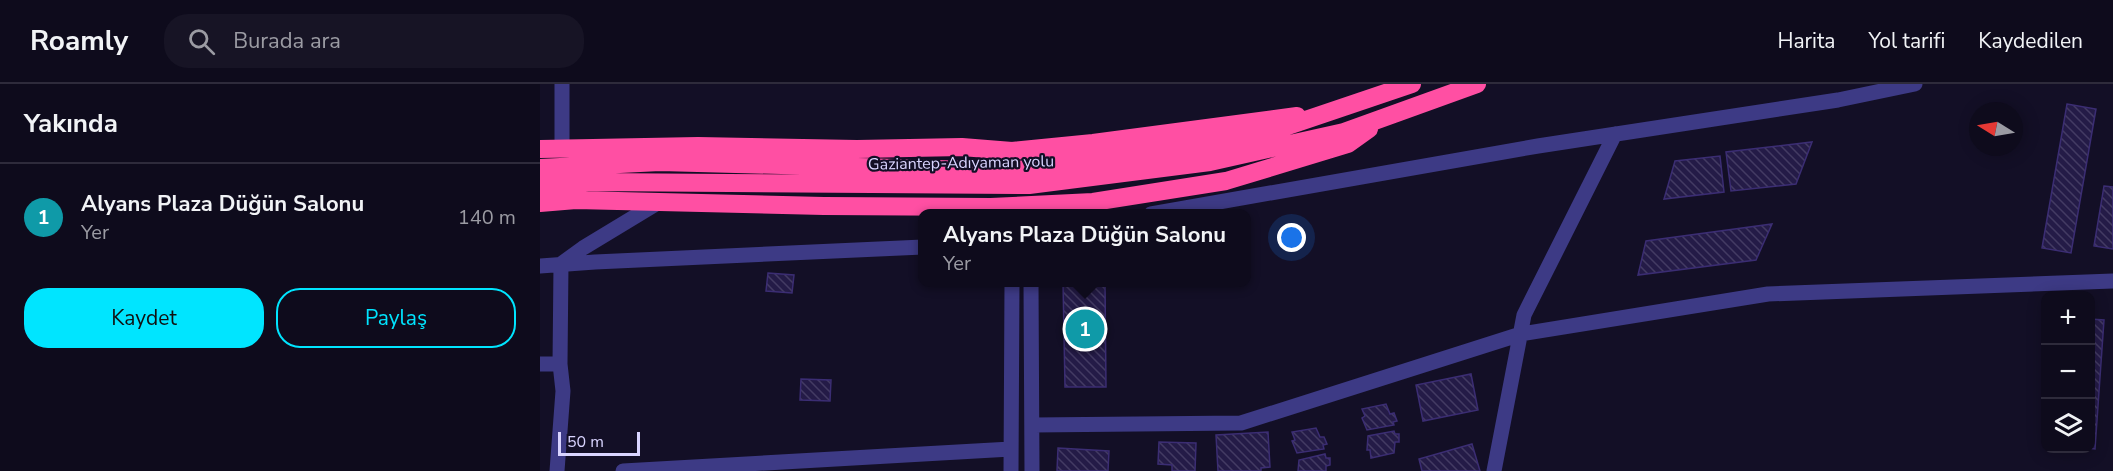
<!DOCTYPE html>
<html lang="tr">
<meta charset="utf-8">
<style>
body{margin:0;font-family:"Nunito Sans",sans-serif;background:#171425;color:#f1f3f6}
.controls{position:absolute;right:18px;bottom:18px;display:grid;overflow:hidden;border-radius:12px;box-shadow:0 3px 15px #0003}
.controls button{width:54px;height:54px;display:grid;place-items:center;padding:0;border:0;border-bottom:2px solid #2e2b3b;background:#0e0b1c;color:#f1f3f6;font:30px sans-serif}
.compass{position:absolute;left:1429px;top:18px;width:54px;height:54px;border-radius:50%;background:#0e0b1c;box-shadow:0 3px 15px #0003;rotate:281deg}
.scale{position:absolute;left:18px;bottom:15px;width:82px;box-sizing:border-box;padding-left:6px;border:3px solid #d9d4ff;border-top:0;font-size:16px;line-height:21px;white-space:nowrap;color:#d9d4ff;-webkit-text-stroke:4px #130f26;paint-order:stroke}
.you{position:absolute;left:752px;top:154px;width:21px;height:21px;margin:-15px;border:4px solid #fff;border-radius:50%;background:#1a73e8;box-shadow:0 0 0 9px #1a73e833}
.badge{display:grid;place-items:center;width:39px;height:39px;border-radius:50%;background:#00e5ff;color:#fff;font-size:20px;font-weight:700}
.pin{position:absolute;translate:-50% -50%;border:3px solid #fff;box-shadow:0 2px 6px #0006}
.popup{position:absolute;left:378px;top:125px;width:333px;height:78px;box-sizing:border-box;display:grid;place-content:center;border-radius:12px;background:#0e0b1c;filter:drop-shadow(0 2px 4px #0005);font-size:20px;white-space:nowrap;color:#9b9ba3}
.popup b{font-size:22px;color:#f1f3f6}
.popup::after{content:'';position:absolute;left:50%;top:100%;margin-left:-12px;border:12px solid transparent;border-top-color:#0e0b1c}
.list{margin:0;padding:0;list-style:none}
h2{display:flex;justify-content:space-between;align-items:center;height:78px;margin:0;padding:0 24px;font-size:26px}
h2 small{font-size:20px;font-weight:400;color:#9b9ba3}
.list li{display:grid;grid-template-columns:39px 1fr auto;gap:18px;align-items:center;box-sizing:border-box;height:108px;padding:0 24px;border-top:2px solid #2e2b3b}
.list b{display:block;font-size:22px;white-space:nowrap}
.list p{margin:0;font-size:20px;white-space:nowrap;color:#9b9ba3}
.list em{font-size:20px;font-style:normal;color:#9b9ba3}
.actions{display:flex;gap:12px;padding:18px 24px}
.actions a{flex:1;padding:14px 0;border:2px solid #00e5ff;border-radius:24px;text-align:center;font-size:21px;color:#00e5ff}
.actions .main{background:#00e5ff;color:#111}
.icon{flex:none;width:33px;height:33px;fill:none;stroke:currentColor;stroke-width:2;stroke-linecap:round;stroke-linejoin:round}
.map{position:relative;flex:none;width:1573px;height:387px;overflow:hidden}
header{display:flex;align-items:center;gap:36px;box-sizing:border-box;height:84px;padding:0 30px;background:#0e0b1c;border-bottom:2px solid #2e2b3b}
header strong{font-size:28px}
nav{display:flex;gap:33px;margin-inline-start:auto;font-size:21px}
.search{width:420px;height:54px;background:#171425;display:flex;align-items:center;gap:15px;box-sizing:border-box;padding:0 21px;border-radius:24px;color:#9b9ba3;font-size:22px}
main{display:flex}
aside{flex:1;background:#0e0b1c}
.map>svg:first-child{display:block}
</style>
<header>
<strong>Roamly</strong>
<div class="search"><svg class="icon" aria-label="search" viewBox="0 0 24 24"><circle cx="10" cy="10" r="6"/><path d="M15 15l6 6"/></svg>Burada ara</div>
<nav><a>Harita</a><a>Yol tarifi</a><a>Kaydedilen</a></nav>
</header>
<main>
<aside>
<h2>Yakında<small></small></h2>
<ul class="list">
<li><span class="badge" style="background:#0f9aa8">1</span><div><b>Alyans Plaza Düğün Salonu</b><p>Yer</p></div><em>140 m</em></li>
</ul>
<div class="actions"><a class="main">Kaydet</a><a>Paylaş</a></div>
</aside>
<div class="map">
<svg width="1573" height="387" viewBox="0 0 1573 387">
<defs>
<pattern id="building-back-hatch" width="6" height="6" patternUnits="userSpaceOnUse" patternTransform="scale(1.5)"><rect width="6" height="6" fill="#241b47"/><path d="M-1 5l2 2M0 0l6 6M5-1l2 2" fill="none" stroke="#433b63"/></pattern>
</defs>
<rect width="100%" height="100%" fill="#130f26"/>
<path fill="url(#building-back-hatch)" stroke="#3b2d73" stroke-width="1.5" d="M1527,20L1556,25L1531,169L1502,164Z
M1272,58L1256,100L1191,107L1186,68Z
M1180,72L1184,108L1124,115L1135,77Z
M1564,102L1573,103V165L1554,162Z
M1232,140L1216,176L1098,191L1106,157Z
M228,189L254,191L252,209L226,207Z
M523,198H565L566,303H525Z
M1550,235L1564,236L1555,365L1547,364H1550Z
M931,290L938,326L883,337L876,301Z
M261,295L291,296L290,317L260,316Z
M846,320L850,330L854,329L857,337L853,338L854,341L827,346L822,334L825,332L822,325Z
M776,344L780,353H784L787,360L783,361L784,365L757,369L752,357L755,356L752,348Z
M854,347L855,350H859V358H855L854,369L831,374L830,366H827L828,352Z
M728,348L730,383L721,384V387H678L676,351Z
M619,358L656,359L655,387H632V381L618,380Z
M932,360L940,387H882L879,375Z
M518,364L569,367L568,387H517Z
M785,370L786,374H790V381L786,382V387H758L759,376Z"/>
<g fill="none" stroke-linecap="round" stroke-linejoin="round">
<path stroke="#3d3a85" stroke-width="15" d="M22,0V65
M611,130L998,62L1298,16L1375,0
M0,182L55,178L383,163
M491,198L492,387
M0,280H20
M493,341L701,339L981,250L1228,210L1573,197
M17,387L23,307L20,280L21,180L43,164L119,118
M83,387L471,365
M471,387L472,198
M954,387L984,231L1075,50"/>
<path stroke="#ff4fa3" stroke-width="18" d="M0,65L158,62L317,65L422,63L472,67L553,59L757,32
M0,84L120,78L472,87L712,54L872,0
M0,102L51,98L489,101L670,78L804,48L937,0
M0,119L36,116L284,122L451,123L553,118L686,97L808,60L829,45"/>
</g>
<g text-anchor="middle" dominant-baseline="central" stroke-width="4.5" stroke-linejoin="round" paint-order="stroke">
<g font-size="16" fill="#d9d4ff" stroke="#130f26">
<text transform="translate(421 79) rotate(-1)">Gaziantep-Adıyaman yolu</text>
</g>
</g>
</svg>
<div class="controls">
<button>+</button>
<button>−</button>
<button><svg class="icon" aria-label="layers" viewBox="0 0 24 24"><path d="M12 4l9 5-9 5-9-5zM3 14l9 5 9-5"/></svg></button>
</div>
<svg class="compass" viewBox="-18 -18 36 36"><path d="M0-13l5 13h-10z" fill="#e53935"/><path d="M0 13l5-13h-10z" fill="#9b9ba3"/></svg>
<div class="scale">50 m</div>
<div class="you"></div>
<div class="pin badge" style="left:545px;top:245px;background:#0f9aa8">1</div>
<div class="popup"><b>Alyans Plaza Düğün Salonu</b>Yer</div>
</div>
</main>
